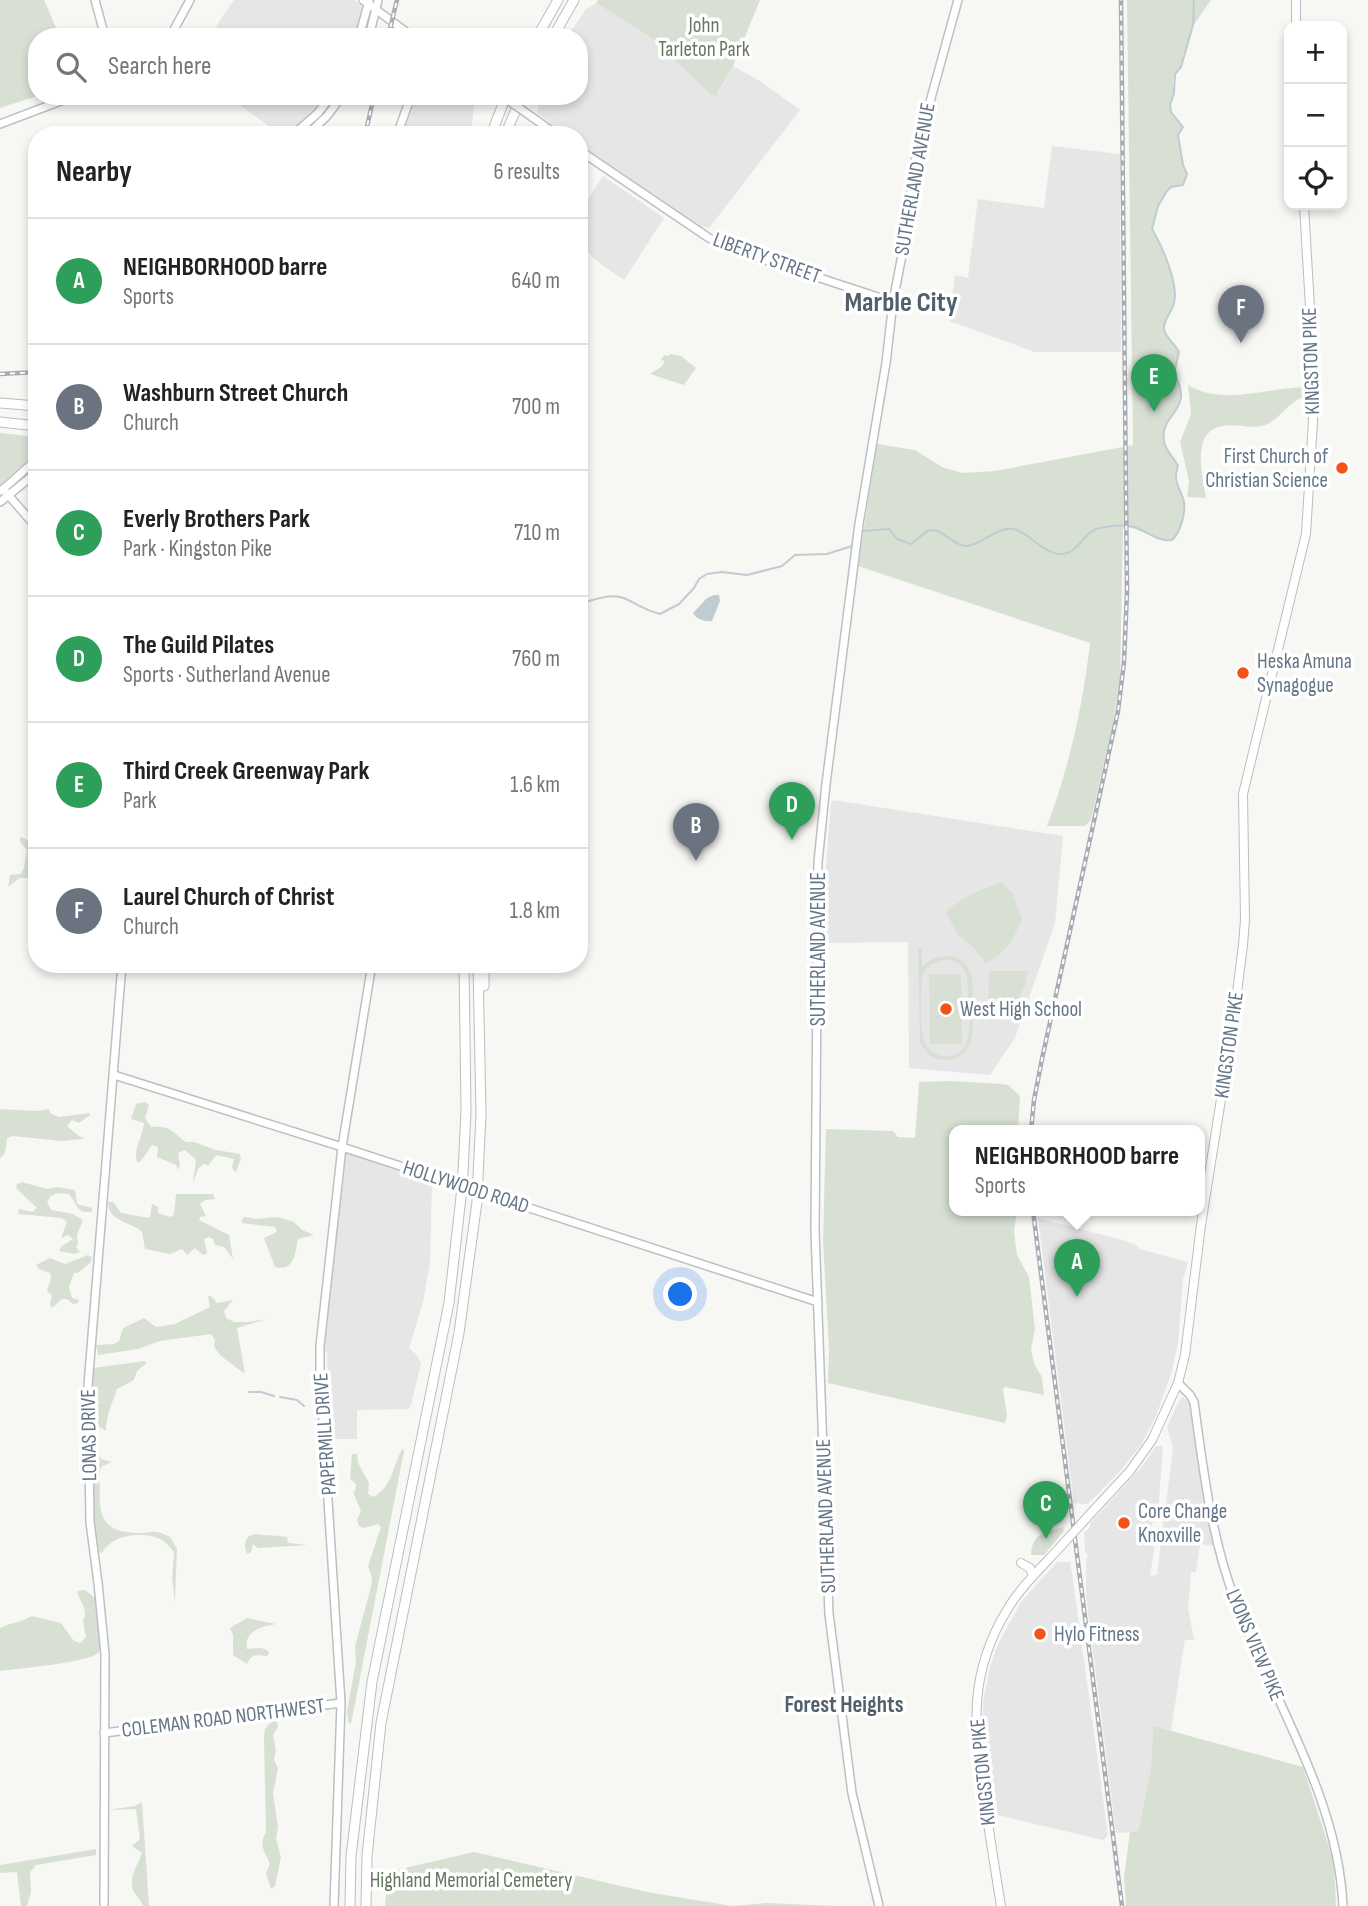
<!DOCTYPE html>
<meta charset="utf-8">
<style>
body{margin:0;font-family:"Sofia Sans Condensed",sans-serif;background:#f6f6f6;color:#222}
.controls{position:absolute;right:21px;top:21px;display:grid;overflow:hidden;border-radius:14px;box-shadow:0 4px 10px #0003}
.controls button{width:63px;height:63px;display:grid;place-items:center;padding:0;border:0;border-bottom:2px solid #e0e0e0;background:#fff;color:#222;font:35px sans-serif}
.you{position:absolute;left:681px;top:1295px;width:24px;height:24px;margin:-18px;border:5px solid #fff;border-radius:50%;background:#1a73e8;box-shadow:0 0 0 10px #1a73e833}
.badge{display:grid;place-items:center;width:46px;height:46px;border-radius:50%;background:#111827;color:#fff;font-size:23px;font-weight:700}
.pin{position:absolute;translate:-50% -58px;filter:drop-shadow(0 2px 4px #0008)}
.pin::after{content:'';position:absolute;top:37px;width:24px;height:21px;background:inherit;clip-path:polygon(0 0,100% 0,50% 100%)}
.popup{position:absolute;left:949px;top:1125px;width:256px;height:91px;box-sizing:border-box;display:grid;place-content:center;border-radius:14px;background:#fff;filter:drop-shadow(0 2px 5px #0005);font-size:23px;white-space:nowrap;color:#767676}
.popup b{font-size:26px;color:#222}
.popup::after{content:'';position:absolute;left:50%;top:100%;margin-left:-14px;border:14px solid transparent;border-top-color:#fff}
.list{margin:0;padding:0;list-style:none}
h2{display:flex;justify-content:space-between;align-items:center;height:91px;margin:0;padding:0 28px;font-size:30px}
h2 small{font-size:23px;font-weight:400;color:#767676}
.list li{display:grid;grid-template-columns:46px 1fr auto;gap:21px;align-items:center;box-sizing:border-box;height:126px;padding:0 28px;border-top:2px solid #e0e0e0}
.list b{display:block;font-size:26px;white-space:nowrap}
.list p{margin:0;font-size:23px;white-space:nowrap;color:#767676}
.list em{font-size:23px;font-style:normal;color:#767676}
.icon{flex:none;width:38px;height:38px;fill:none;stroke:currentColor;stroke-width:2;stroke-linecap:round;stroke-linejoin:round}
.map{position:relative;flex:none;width:1368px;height:1906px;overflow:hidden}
.search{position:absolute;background:#fff;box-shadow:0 4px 10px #0003;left:28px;top:28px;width:560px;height:77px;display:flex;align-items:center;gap:18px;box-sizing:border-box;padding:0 24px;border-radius:28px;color:#767676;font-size:26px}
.panel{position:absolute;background:#fff;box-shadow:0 4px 10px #0003;left:28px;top:126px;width:560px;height:847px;border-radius:28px}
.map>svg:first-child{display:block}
</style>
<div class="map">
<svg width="1368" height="1906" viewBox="0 0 1368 1906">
<rect width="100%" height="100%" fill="#f7f7f4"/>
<path fill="#e5e6e5" d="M234,0H354L362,6L363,15L357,37H209Z
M596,3L650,37L710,94H718L733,66L760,81L800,110L709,228L700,226L579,144V135H566L537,113L541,96H579V37H567L586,9Z
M227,96H328L316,111L289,135H281Z
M417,96H475L471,135H402Z
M1052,146L1120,154L1121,352H1035L949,321L955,275L968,278L978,199L1044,208Z
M603,176L664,218L624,280L602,265L579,245V213Z
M833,800L1063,836L1055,923L1015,1038L990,1075L909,1068L908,942L825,943L826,867L831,802Z
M348,1153L432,1179L430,1263L423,1302L409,1348L416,1354L421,1363L411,1405L408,1409L357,1410V1439H330L327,1352L323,1351L344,1155Z
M1038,1218L1122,1240L1134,1244L1140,1249L1188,1262L1183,1279L1178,1343L1172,1371L1156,1416L1141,1445L1122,1469L1088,1504L1074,1503Z
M1183,1397L1189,1403L1191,1408L1216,1546L1200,1544L1196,1572H1191L1188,1608L1194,1640H1185L1184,1644L1171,1731L1153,1727L1151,1770L1138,1832L1116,1833L1086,1596V1563L1088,1553H1085L1084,1533L1090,1527V1523L1141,1468L1156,1446H1163L1158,1514L1146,1535L1155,1543L1150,1576L1157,1575L1173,1448L1167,1427L1180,1399Z
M1057,1562H1070L1073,1580L1108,1835L1103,1840L993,1814L983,1749V1702L990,1667L997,1646L1021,1602Z"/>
<path fill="#d8e0d4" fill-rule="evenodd" d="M0,0H44L60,37H37V96L0,108Z
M598,0H760L733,66L716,96L710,94L650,37L596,3Z
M1127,0H1211L1193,26L1181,67L1175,74L1173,80L1174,93L1170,109L1183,127L1178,136L1183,165L1187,174L1183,185L1171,187L1167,191L1158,206L1152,229C1162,246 1179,283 1174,303C1172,312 1163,320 1164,329C1165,337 1175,344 1179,352L1174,374C1196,411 1159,413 1164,441C1165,450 1174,458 1178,466C1173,480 1178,485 1183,498C1187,509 1181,532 1172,540C1154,542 1141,527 1123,527L1120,679L1113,724L1091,820L1085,826H1047C1069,768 1083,705 1090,643L858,566L877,444L915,450L942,467L962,473L995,471L1133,445Z
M670,354L681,356L696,368L684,385L650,374L661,367L665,361L661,360L664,355L669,356Z
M1188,385C1223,406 1266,388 1305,387V397C1288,401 1282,418 1265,425C1251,430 1237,423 1222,426C1190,432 1203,478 1206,498L1187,497L1189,481L1180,442L1191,414Z
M0,433L37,437V452L0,485Z
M20,837C40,842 37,861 37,878H20L8,887L10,875L21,874L24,868L27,850L20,842Z
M1002,882L1013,894L1022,919C1013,940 1006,953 986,963L972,946L959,936L947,915L948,909L971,894Z
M918,948H922V967C936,952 962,950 971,973C974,983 972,995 973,1005C973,1026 976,1061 945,1060C933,1060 925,1052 920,1042ZM946,959C964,962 968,974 968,990C969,1011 977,1060 943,1056C935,1055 929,1050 925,1044C919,1033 921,992 922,979C923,973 926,969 930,965Z
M991,971H1028C1025,994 1013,1013 988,1012L989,974Z
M929,974H961L962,1044H930Z
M948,1081L1002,1084L1008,1085L1020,1096L1018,1131H954V1211H1017L1014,1232L1017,1255L1029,1277L1035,1329L1031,1349L1034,1364L1042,1377L1044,1395L1005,1387L1003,1389L1007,1415L1005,1423L828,1383L829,1348L823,1240L826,1129L893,1131L898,1137L915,1138L919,1082Z
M145,1102L149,1105L145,1118L151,1127C171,1125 173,1133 186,1142H194L216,1150L240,1154L241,1158L236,1172L232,1168L234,1159L216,1155L209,1165L203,1164L198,1169L193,1183L196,1160L185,1150L178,1153L180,1165L178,1170L176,1165L157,1157L158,1147L152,1145L140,1162H137C133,1148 143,1137 144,1123L131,1119L136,1104Z
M0,1109L37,1111L49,1109L50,1113L59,1117L90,1113V1115L79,1123L72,1120L67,1126L80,1137L84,1138L83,1139L61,1141L13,1136L7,1138L5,1153L0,1158Z
M22,1182L47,1189L56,1187L75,1190L77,1204L92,1208L93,1211C77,1216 77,1203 69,1194L57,1193L51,1196L47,1202L51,1210L73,1214L83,1220L77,1235L78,1244L76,1247L80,1252L75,1254L59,1251L62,1246L73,1239L68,1235L61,1238L67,1222L62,1218L18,1214L19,1209L32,1212L37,1208L16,1188L17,1184Z
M176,1194H213L215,1199L205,1200L200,1204L206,1216L200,1217L199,1220L229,1235L233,1259L224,1247L215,1245L213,1239L209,1237L204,1239L207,1253L203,1255L195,1248L187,1255L182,1249L170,1254L145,1249L142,1232C130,1221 108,1222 108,1202H113L121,1213L150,1218L152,1204L158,1207V1213L171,1217L174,1214Z
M245,1217L256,1219L278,1217L294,1222L302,1230L314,1235L298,1239C295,1254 294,1272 275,1267L264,1238L277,1232L275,1227L242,1223V1219Z
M88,1255L92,1257L91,1262L78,1273H74L69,1287L72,1298L79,1300L78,1303L73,1304L67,1299H62L52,1308L50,1304L52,1295L47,1291L51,1278L50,1273L39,1269L36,1265L50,1258L65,1264Z
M208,1296H211L217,1303L233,1300L224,1311L226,1318L234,1322H247L267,1319L237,1328L245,1374L221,1356L214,1347L215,1340L211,1334L160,1341L138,1349L98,1355L96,1345L114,1344L119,1341L123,1328L144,1318L156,1327L175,1324L210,1307Z
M145,1361L146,1364L137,1371L134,1380L117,1389C112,1404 106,1415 106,1431L98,1426C94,1436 98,1448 101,1459L112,1462L102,1466L100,1471C100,1506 93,1532 138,1533C153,1533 155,1529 170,1537L177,1549L175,1601L172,1578L174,1552C170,1548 167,1543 162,1540C144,1530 112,1534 102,1553L99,1552L94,1527L91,1394L93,1368Z
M403,1448L404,1451L351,1724L348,1722L347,1711L356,1662L355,1646L371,1587L372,1577L368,1566L381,1527L378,1524L364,1528L359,1526L357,1520L361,1511L353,1492L355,1491L356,1484L350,1479L352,1454H357L358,1463L369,1483L368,1494L373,1497C393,1488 393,1463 403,1448Z
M1063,1527L1064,1531L1044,1555H1031C1032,1532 1046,1533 1063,1527Z
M256,1534C267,1536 277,1535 287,1537L288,1543L308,1545L258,1548L253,1544L251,1552L247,1554C243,1544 245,1535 256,1534Z
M81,1590H85L95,1598C97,1608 105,1646 98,1653C91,1662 16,1669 0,1671V1628C11,1623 21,1622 32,1616L61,1623L74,1641L80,1643L86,1637L83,1620C89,1610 80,1602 77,1592Z
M247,1618L276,1624C263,1626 243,1631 247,1649L261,1648L267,1650L269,1653L267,1656C256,1655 252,1653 247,1664L233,1655V1635L230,1628Z
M274,1719L277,1722L278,1727L273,1735L276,1750L274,1760L278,1768L273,1794L278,1826L276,1839L281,1857L275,1886L271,1889L266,1873L270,1864C265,1851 258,1846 266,1832L264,1737L265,1729Z
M1153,1726L1303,1767L1334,1862L1336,1906H1126L1124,1877L1130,1832L1138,1831L1151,1770Z
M142,1802L149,1906H143C141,1900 137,1897 134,1892C127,1878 138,1866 142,1853L132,1846L140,1839L136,1809L107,1810L135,1806Z
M96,1849V1855L36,1865L30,1872L31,1892L27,1906H21L17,1872L0,1873V1865Z
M474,1852L647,1892L732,1906L766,1903L836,1906H385L388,1872Z"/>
<path fill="#c0ccd2" d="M714,595H719L720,601L712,621C705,622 696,619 693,613L707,598Z"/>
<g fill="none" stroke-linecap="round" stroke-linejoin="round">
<path stroke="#c0ccd2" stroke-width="2" d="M30,499L37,501
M863,531L889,529L897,539L911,544C916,541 922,534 928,531C940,525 954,547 967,546C984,544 995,527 1013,529C1030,532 1042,554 1061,554C1079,554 1083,531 1100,528C1110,526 1127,524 1137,528C1150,533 1159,542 1172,540C1181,532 1187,509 1183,498C1178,485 1173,480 1178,466C1174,458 1165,450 1164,441C1159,413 1196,411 1174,374L1179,352C1175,344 1165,337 1164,329C1163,320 1172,312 1174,303C1179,284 1162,246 1152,229L1158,206L1167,191L1171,187L1183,185L1187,174L1183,165L1178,135L1183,127L1171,112L1170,105L1174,93L1175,74L1181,67L1193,25L1194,0
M579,602L582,603C597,599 613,592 628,600C641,606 644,610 660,614L679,604L694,588L699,579L707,574L722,572L747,575L782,566L795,555L827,554L852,546L855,534
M249,1392H261L274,1396
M280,1397L297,1400L304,1406"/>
<defs>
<path id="secondary" d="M95,0L105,37
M363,0L413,37
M170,37L190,0
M359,37L369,1
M369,37L378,0
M532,117L557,135
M0,124L74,96
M293,135L318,113L331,96
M307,135L327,116L342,96
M397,135L411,96
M579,150L709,238L744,253L893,302
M3,489L37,528
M1,491L37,459
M0,502L37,472
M114,1075L342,1147L818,1302
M1178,1383L1190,1395L1194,1402C1203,1468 1211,1537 1235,1600C1273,1700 1338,1797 1343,1906
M104,1733L341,1703
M104,1906L105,1654L98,1583L90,1522L88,1386L122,964
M334,1906L341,1703L320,1375V1346L342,1147L372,964
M879,1906L852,1793L829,1614L815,1231L818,862L826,784L859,524L886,363L893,302L902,255L917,149L958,0"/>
<path id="primary" d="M1296,0V26
M1091,1513L1130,1471L1152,1440L1178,1383L1185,1355L1201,1225L1233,1024L1243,945L1245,920L1243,794L1306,534L1313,421L1312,342L1304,205
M1021,1563L1030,1568L1033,1576
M1001,1906C995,1869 989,1832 984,1795C973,1727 969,1672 1007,1610C1021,1586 1043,1566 1062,1545"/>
<path id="highway" d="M537,37L558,0
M553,37L574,0
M491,135L506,96
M505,135L522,96
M0,403L37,406
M0,422L37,426
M478,964L481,1114L478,1177
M484,964V986
M463,1173L466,1110L464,964
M350,1906L351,1856L372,1682L449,1303L461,1197
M366,1906L367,1856L381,1723L459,1333L477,1202"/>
</defs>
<use href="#secondary" stroke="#bbc0c5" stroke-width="10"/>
<use href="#primary" stroke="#babec2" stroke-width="10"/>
<use href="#highway" stroke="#bbbec1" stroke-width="11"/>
<use href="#secondary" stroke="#fff" stroke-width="7"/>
<use href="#primary" stroke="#fff" stroke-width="8"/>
<use href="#highway" stroke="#fff" stroke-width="9"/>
<defs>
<path id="rail" d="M388,37L397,0
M365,135L374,96
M0,374L37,372
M1031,1131L1034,1100L1042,1059L1118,711L1124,662L1127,592L1121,0
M1033,1211L1122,1906"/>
</defs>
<use href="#rail" stroke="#a7adb3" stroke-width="4.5"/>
<use href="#rail" stroke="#fff" stroke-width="2" stroke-dasharray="5" stroke-linecap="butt"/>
<defs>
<path id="secondary-bridge" d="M502,96L532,117"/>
<path id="primary-bridge" d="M1062,1545L1091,1513"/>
<path id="highway-bridge" d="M461,1197L463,1173
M477,1202L478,1177"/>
</defs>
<use href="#secondary-bridge" stroke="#bbc0c5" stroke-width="10" stroke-linecap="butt"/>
<use href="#primary-bridge" stroke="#babec2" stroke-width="10" stroke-linecap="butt"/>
<use href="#highway-bridge" stroke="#bbbec1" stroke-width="11" stroke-linecap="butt"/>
<use href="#secondary-bridge" stroke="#fff" stroke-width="7"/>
<use href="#primary-bridge" stroke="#fff" stroke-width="8"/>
<use href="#highway-bridge" stroke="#fff" stroke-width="9"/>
</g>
<g fill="#f25319" stroke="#fff" stroke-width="2.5">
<circle cx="1342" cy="468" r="7"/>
<circle cx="1243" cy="673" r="7"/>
<circle cx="946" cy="1009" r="7"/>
<circle cx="1124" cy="1523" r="7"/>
<circle cx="1040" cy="1634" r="7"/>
</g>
<g text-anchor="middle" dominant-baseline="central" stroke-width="7" stroke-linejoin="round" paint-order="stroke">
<g font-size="21" fill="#64795f" stroke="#fff">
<text x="704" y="25">John<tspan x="704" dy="24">Tarleton Park</tspan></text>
<text x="471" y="1880">Highland Memorial Cemetery</text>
</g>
<g font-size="21" fill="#647688" stroke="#fff">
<text transform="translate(915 179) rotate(-80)">SUTHERLAND AVENUE</text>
<text transform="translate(767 258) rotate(20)">LIBERTY STREET</text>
<text transform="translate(1311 361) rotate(-92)">KINGSTON PIKE</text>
<text transform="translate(818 949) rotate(-90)">SUTHERLAND AVENUE</text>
<text transform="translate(1229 1045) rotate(-82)">KINGSTON PIKE</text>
<text transform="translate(466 1187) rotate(18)">HOLLYWOOD ROAD</text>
<text transform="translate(325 1434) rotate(-94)">PAPERMILL DRIVE</text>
<text transform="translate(89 1435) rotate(-91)">LONAS DRIVE</text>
<text transform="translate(826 1516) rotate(-92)">SUTHERLAND AVENUE</text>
<text transform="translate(1255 1645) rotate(67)">LYONS VIEW PIKE</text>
<text transform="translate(223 1718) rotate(-7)">COLEMAN ROAD NORTHWEST</text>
<text transform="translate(983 1772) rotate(-96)">KINGSTON PIKE</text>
</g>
<g font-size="21" fill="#647688" stroke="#fff" text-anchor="start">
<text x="1328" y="456" text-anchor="end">First Church of<tspan x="1328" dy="24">Christian Science</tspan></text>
<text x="1257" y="661">Heska Amuna<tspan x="1257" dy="24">Synagogue</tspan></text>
<text x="960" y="1009">West High School</text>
<text x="1138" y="1511">Core Change<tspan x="1138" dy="24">Knoxville</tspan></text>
<text x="1054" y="1634">Hylo Fitness</text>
</g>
<g font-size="23" font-weight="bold" fill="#52606c" stroke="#fff">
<text x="844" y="1705">Forest Heights</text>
</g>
<g font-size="28" font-weight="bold" fill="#52606c" stroke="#fff">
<text x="901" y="302">Marble City</text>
</g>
</g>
</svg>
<div class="controls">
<button>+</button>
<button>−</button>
<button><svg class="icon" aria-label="locate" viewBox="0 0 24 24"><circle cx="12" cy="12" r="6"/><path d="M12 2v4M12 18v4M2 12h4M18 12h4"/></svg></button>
</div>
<div class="you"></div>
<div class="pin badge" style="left:1077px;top:1297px;background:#2e9e5b">A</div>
<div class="popup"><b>NEIGHBORHOOD barre</b>Sports</div>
<div class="pin badge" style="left:696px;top:861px;background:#6b7280">B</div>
<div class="pin badge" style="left:1046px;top:1539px;background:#2e9e5b">C</div>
<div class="pin badge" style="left:792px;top:840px;background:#2e9e5b">D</div>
<div class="pin badge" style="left:1154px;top:412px;background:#2e9e5b">E</div>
<div class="pin badge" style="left:1241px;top:343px;background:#6b7280">F</div>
<div class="search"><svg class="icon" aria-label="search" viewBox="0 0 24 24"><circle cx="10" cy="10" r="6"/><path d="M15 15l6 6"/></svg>Search here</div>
<section class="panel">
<h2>Nearby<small>6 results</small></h2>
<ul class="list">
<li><span class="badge" style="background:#2e9e5b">A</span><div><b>NEIGHBORHOOD barre</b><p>Sports</p></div><em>640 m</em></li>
<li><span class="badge" style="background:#6b7280">B</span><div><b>Washburn Street Church</b><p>Church</p></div><em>700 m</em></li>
<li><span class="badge" style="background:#2e9e5b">C</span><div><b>Everly Brothers Park</b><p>Park · Kingston Pike</p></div><em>710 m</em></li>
<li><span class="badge" style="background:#2e9e5b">D</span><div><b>The Guild Pilates</b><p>Sports · Sutherland Avenue</p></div><em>760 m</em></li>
<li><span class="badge" style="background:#2e9e5b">E</span><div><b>Third Creek Greenway Park</b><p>Park</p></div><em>1.6 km</em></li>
<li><span class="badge" style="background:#6b7280">F</span><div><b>Laurel Church of Christ</b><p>Church</p></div><em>1.8 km</em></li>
</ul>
</section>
</div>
